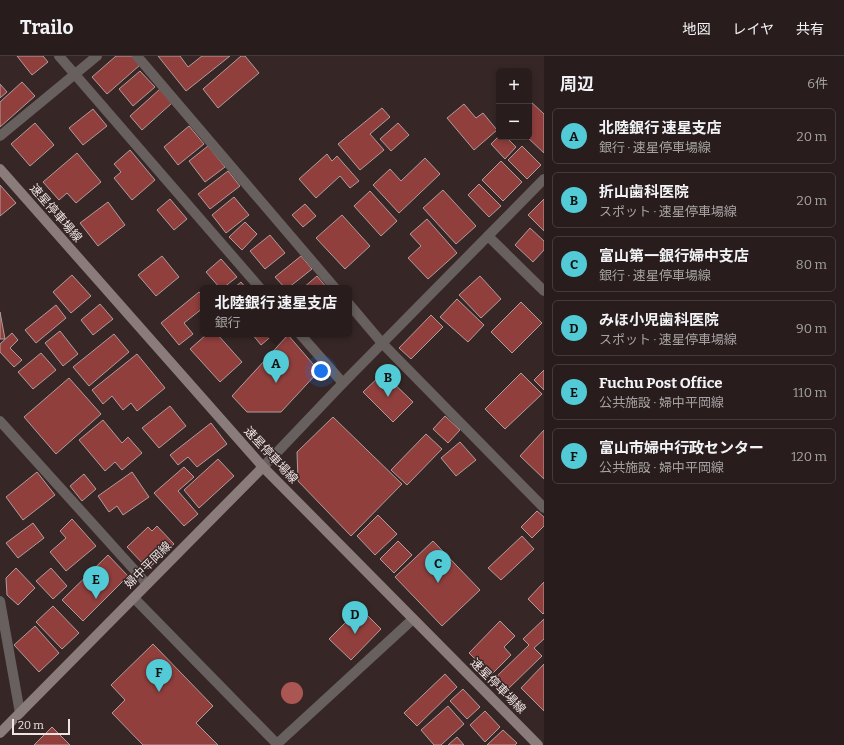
<!DOCTYPE html>
<html lang="ja">
<meta charset="utf-8">
<style>
body{margin:0;font-family:Bitter,"Noto Sans JP",serif;background:#302625;color:#f1f3f6}
.controls{position:absolute;right:12px;top:12px;display:grid;overflow:hidden;border-radius:6px;box-shadow:0 2px 6px #0003}
.controls button{width:36px;height:36px;display:grid;place-items:center;padding:0;border:0;border-bottom:1px solid #443b3b;background:#281d1c;color:#f1f3f6;font:20px sans-serif}
.scale{position:absolute;left:12px;bottom:10px;width:58px;box-sizing:border-box;padding-left:4px;border:2px solid #eee4e3;border-top:0;font-size:11px;line-height:14px;white-space:nowrap;color:#eee4e3;-webkit-text-stroke:3px #362726;paint-order:stroke}
.you{position:absolute;left:321px;top:315px;width:14px;height:14px;margin:-10px;border:3px solid #fff;border-radius:50%;background:#1a73e8;box-shadow:0 0 0 6px #1a73e833}
.badge{display:grid;place-items:center;width:26px;height:26px;border-radius:50%;background:#52cbd7;color:#111;font-size:13px;font-weight:700}
.pin{position:absolute;translate:-50% -33px;filter:drop-shadow(0 1px 2px #0008)}
.pin::after{content:'';position:absolute;top:21px;width:14px;height:12px;background:inherit;clip-path:polygon(0 0,100% 0,50% 100%)}
.popup{position:absolute;left:200px;top:229px;width:152px;height:52px;box-sizing:border-box;display:grid;place-content:center;border-radius:6px;background:#281d1c;filter:drop-shadow(0 1px 3px #0005);font-size:13px;white-space:nowrap;color:#a5a2a3}
.popup b{font-size:15px;color:#f1f3f6}
.popup::after{content:'';position:absolute;left:50%;top:100%;margin-left:-8px;border:8px solid transparent;border-top-color:#281d1c}
.list{margin:0;padding:0;list-style:none}
h2{display:flex;justify-content:space-between;align-items:center;height:52px;margin:0;padding:0 16px;font-size:17px}
h2 small{font-size:13px;font-weight:400;color:#a5a2a3}
.list li{display:grid;grid-template-columns:26px 1fr auto;gap:12px;align-items:center;box-sizing:border-box;height:56px;margin:0 8px 8px;padding:0 8px;border:1px solid #443b3b;border-radius:6px}
.list b{display:block;font-size:15px;white-space:nowrap}
.list p{margin:0;font-size:13px;white-space:nowrap;color:#a5a2a3}
.list em{font-size:13px;font-style:normal;color:#a5a2a3}
.map{position:relative;flex:none;width:544px;height:689px;overflow:hidden}
header{display:flex;align-items:center;gap:24px;box-sizing:border-box;height:56px;padding:0 20px;background:#281d1c;border-bottom:1px solid #443b3b}
header strong{font-size:19px}
nav{display:flex;gap:22px;margin-inline-start:auto;font-size:14px}
main{display:flex}
aside{flex:1;background:#281d1c}
.map>svg:first-child{display:block}
</style>
<header>
<strong>Trailo</strong>
<nav><a>地図</a><a>レイヤ</a><a>共有</a></nav>
</header>
<main>
<div class="map">
<svg width="544" height="689" viewBox="0 0 544 689">
<rect width="100%" height="100%" fill="#362726"/>
<path fill="#aa5754" d="M281 637a11 11 0 1 1 22 0a11 11 0 1 1-22 0Z"/>
<path fill="#903f3d" stroke="#b09d9c" d="M17,0H43L48,6L32,19Z
M116,0H132L140,9L107,38L92,21Z
M158,0H180L188,11L202,0H230L186,35Z
M241,0H245L259,17L218,52L203,33Z
M140,15L155,31L133,50L119,33Z
M22,26L35,40L0,71V46Z
M0,28L7,36L0,42Z
M160,33L172,47L142,74L130,60Z
M529,44L544,58V97L527,81H529Z
M464,48L476,62L483,57L497,74L474,94L447,62Z
M382,52L390,61L370,78L384,94L360,114L338,88Z
M93,53L107,70L83,89L69,72Z
M35,67L54,89L30,110L11,88Z
M398,67L409,79L391,95L380,83Z
M189,70L204,88L178,109L164,91Z
M499,80L506,81L516,91L505,103L491,88Z
M208,90L225,111L205,126L189,105Z
M522,90L541,109L527,123L508,104Z
M130,94L155,124L132,144L114,122L121,116L114,108Z
M77,97L101,126L76,147L67,137L59,144L43,126Z
M327,98L332,105L337,100L359,125L350,132L340,120L316,142L299,123Z
M425,102L440,118L399,157L373,129L390,113L401,125Z
M501,105L522,126L503,145L482,124Z
M228,115L240,130L210,153L198,138Z
M479,128L501,150L489,161L468,139Z
M0,129L16,147L0,160Z
M443,134L476,170L456,188L423,152Z
M370,135L397,165L381,180L354,150Z
M234,141L249,159L226,177L212,159Z
M170,143L187,163L174,174L157,154Z
M544,143V175L528,159Z
M108,146L125,169L98,190L80,167Z
M305,148L316,160L303,171L292,159Z
M342,159L370,190L345,213L316,182Z
M427,163L457,197L428,223L408,202L421,190L410,178Z
M245,166L257,178L242,194L229,181Z
M530,172L544,185V194L533,206L515,189Z
M270,179L285,197L265,213L250,195Z
M162,200L179,221L156,240L138,219Z
M301,200L312,213L288,232H285L275,221Z
M221,203L237,221L223,232H220L206,216Z
M72,219L91,240L71,257L53,236Z
M317,220L327,232H303Z
M480,220L501,243L481,262L459,239Z
M241,226L246,232H234Z
M199,236L203,240V252L184,267L193,278L179,289L161,267Z
M457,243L484,269L468,286L440,261Z
M521,246L542,267L512,297L491,276Z
M100,248L113,263L93,279L81,264Z
M56,249L66,262L36,287L25,274Z
M0,256L5,283H0Z
M431,259L443,271L411,303L399,292Z
M60,275L78,298L63,310L45,287Z
M12,277L18,284L10,292L22,304L14,311L0,296V288Z
M114,278L129,296L89,330L73,311Z
M207,278H217L242,306L220,326L190,293Z
M252,278H274L261,289Z
M288,279L319,315L281,356H247L232,340Z
M41,297L56,314L33,333L18,316Z
M137,298L165,332L137,355L131,347L123,354L112,340L103,348L92,334Z
M544,314V334L534,324Z
M383,317L413,346L393,366L363,336Z
M521,317L542,338L505,373L485,353Z
M69,322L101,358L56,398L24,361Z
M170,350L186,370L159,392L142,372Z
M445,360L460,374L448,387L433,373Z
M333,361L402,428L351,480L298,425L297,396Z
M103,364L122,387L128,381L142,397L122,414L115,406L105,415L79,384Z
M211,367L227,388L197,411L188,401L178,409L170,399Z
M544,374V423L520,400Z
M426,378L442,393L407,429L391,414Z
M460,386L476,404L456,420L441,402Z
M218,403L234,420L199,452L184,434Z
M184,411L194,421L178,435L198,458L184,470L154,437Z
M37,416L55,439L23,464L6,441Z
M132,416L149,441L123,459L117,450L109,456L98,440Z
M84,418L96,433L82,445L70,430Z
M537,455L544,461V470L532,482L521,471Z
M378,459L397,478L375,499L357,480Z
M72,463L96,490L66,515L50,496L66,482L60,475Z
M33,467L44,482L18,502L6,487Z
M157,470L174,488L148,513L127,491L148,471L152,475Z
M522,480L534,493L501,524L488,512Z
M398,485L412,499L394,517L380,503Z
M433,485L480,534L442,570L395,521Z
M108,499L128,520L83,565L62,544Z
M16,512L35,532L18,549L7,539L6,522Z
M51,512L67,530L53,543L36,525Z
M544,526V557L543,558L528,543Z
M53,550L79,577L62,593L36,566Z
M360,552L381,573L351,604L329,583Z
M544,563V583L534,592L542,600L508,633L496,621L529,589L523,583Z
M500,565L515,580L504,591L511,599L491,619L469,597Z
M35,570L59,597L39,616L14,589Z
M153,588L213,650L196,667L218,689H143L112,657L125,644L111,629Z
M544,608V655L521,632Z
M445,618L457,631L417,670L404,657Z
M463,633L480,651L467,663L450,645Z
M448,650L464,668L441,689H434L421,674Z
M485,655L500,671L485,686L470,669Z
M52,671L70,689H34Z
M503,674L517,687L515,689H487Z
M457,681L464,689H448Z"/>
<g fill="none" stroke-linecap="round" stroke-linejoin="round">
<path stroke="#67605f" stroke-width="10" d="M488,180L544,235
M134,542L278,689
M277,688L413,563"/>
<path stroke="#67605f" stroke-width="10" d="M59,0L260,232
M137,0L335,232
M0,80L97,0
M349,248L382,287L544,452
M300,278L343,327
M0,365L147,528
M0,545L20,657"/>
<path stroke="#67605f" stroke-width="10" d="M263,411L343,327L544,123"/>
<path stroke="#897c7b" stroke-width="10" d="M0,113L263,411L538,689
M0,677L263,411"/>
</g>
<g text-anchor="middle" dominant-baseline="central" stroke-width="3" stroke-linejoin="round" paint-order="stroke">
<g font-size="12" fill="#eee4e3" stroke="#362726">
<text transform="translate(56 157) rotate(49)">速星停車場線</text>
<text transform="translate(271 399) rotate(47)">速星停車場線</text>
<text transform="translate(148 509) rotate(-45)">婦中平岡線</text>
<text transform="translate(498 630) rotate(45)">速星停車場線</text>
</g>
</g>
</svg>
<div class="controls">
<button>+</button>
<button>−</button>
</div>
<div class="scale">20 m</div>
<div class="you"></div>
<div class="pin badge" style="left:276px;top:327px">A</div>
<div class="popup"><b>北陸銀行 速星支店</b>銀行</div>
<div class="pin badge" style="left:388px;top:341px">B</div>
<div class="pin badge" style="left:438px;top:527px">C</div>
<div class="pin badge" style="left:355px;top:578px">D</div>
<div class="pin badge" style="left:96px;top:543px">E</div>
<div class="pin badge" style="left:159px;top:636px">F</div>
</div>
<aside>
<h2>周辺<small>6件</small></h2>
<ul class="list">
<li><span class="badge">A</span><div><b>北陸銀行 速星支店</b><p>銀行 · 速星停車場線</p></div><em>20 m</em></li>
<li><span class="badge">B</span><div><b>折山歯科医院</b><p>スポット · 速星停車場線</p></div><em>20 m</em></li>
<li><span class="badge">C</span><div><b>富山第一銀行婦中支店</b><p>銀行 · 速星停車場線</p></div><em>80 m</em></li>
<li><span class="badge">D</span><div><b>みほ小児歯科医院</b><p>スポット · 速星停車場線</p></div><em>90 m</em></li>
<li><span class="badge">E</span><div><b>Fuchu Post Office</b><p>公共施設 · 婦中平岡線</p></div><em>110 m</em></li>
<li><span class="badge">F</span><div><b>富山市婦中行政センター</b><p>公共施設 · 婦中平岡線</p></div><em>120 m</em></li>
</ul>
</aside>
</main>
